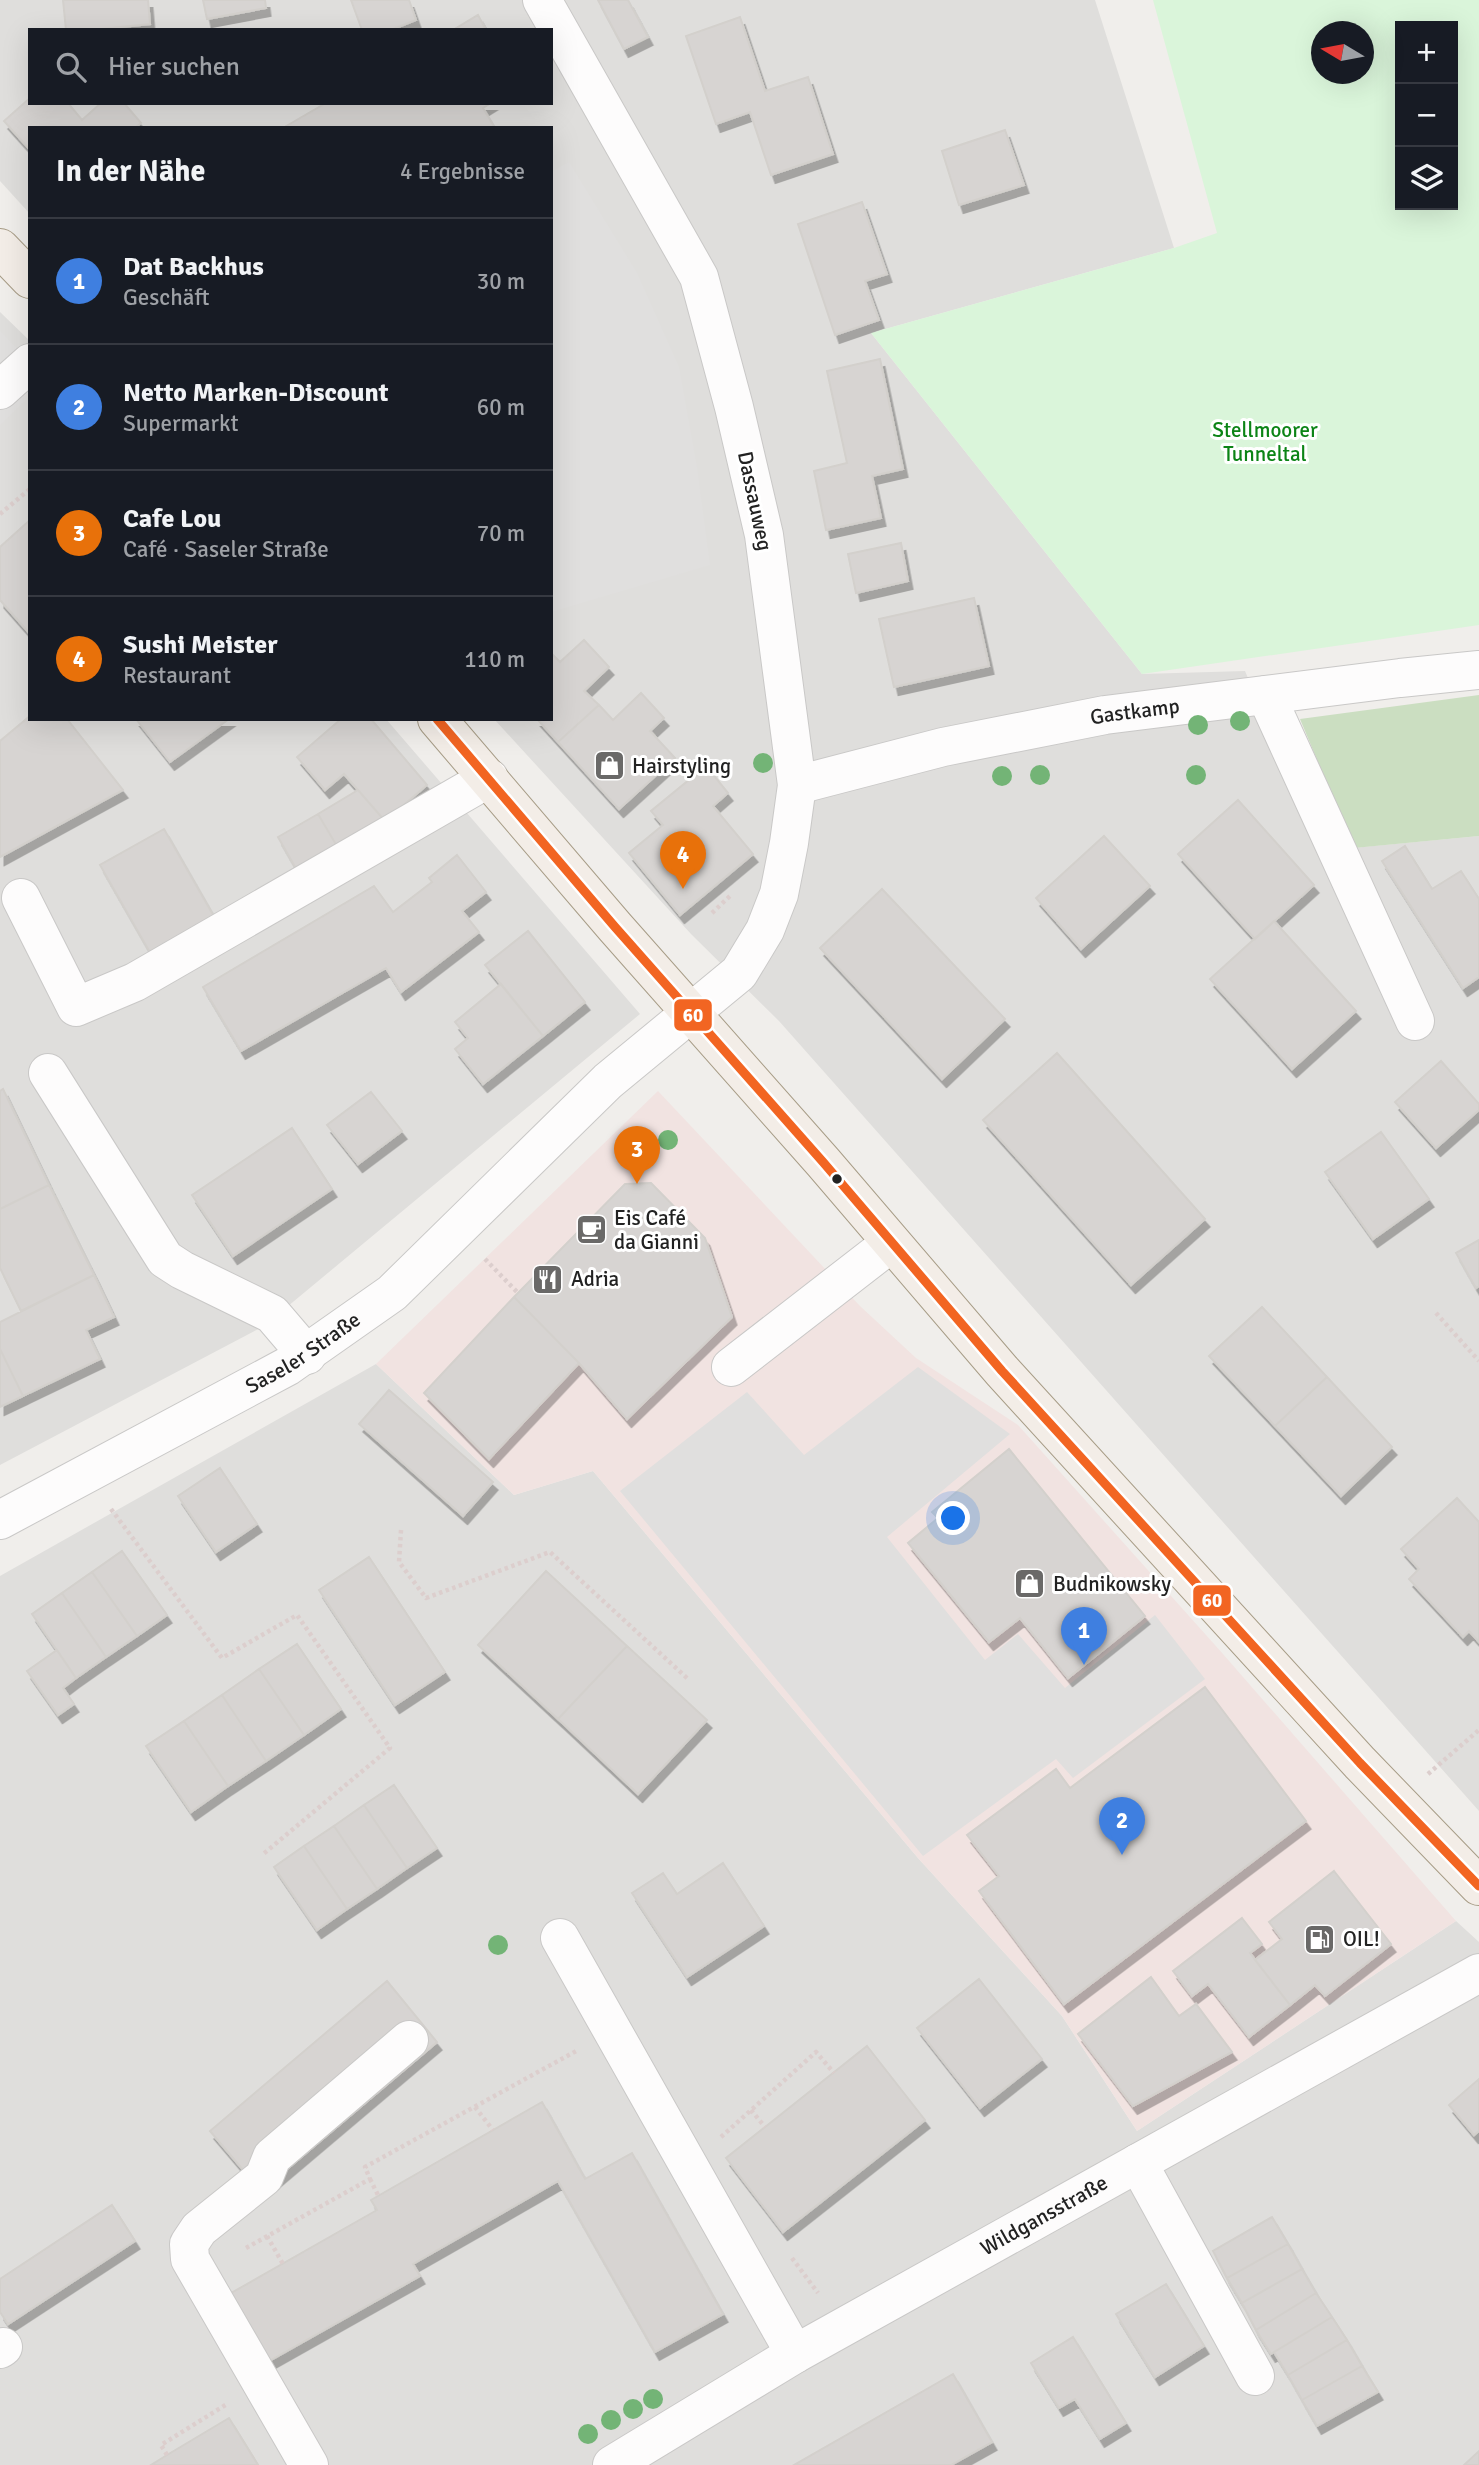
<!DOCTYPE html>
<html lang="de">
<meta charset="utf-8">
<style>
body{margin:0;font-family:Signika,sans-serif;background:#242831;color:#f1f3f6}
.controls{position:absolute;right:21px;top:21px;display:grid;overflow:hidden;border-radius:0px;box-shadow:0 7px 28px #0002}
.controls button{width:63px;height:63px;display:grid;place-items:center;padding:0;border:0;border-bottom:2px solid #363941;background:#171b24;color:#f1f3f6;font:35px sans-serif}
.compass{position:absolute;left:1311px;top:21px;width:63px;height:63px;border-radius:50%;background:#171b24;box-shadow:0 7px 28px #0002;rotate:280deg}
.you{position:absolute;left:954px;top:1519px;width:24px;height:24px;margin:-18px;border:5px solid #fff;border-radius:50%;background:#1a73e8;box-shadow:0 0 0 10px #1a73e833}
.badge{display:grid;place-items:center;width:46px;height:46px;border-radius:50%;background:#6a6968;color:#fff;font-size:23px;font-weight:700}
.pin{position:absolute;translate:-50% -58px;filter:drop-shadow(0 2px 4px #0008)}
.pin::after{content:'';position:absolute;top:37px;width:24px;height:21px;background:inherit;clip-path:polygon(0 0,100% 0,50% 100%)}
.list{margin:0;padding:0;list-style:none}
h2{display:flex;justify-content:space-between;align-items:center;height:91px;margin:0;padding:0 28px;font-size:30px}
h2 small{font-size:23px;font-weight:400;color:#9ea1a6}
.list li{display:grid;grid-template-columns:46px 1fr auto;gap:21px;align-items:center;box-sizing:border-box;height:126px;padding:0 28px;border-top:2px solid #363941}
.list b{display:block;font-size:26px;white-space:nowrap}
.list p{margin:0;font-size:23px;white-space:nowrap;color:#9ea1a6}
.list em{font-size:23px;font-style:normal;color:#9ea1a6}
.icon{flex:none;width:38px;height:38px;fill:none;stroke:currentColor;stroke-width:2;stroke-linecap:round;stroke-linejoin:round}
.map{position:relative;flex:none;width:1479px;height:2465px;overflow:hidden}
.search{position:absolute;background:#171b24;box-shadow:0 7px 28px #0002;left:28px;top:28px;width:525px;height:77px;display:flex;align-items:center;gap:18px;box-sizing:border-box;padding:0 24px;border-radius:0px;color:#9ea1a6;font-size:26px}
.panel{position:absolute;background:#171b24;box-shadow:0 7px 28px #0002;left:28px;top:126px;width:525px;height:595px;border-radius:0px}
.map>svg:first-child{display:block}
</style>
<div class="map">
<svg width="1479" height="2465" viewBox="0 0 1479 2465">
<defs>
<filter id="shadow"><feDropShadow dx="4.5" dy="8" stdDeviation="0" flood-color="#0004"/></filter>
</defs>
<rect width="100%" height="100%" fill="#f0eeeb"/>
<path fill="#dfdedc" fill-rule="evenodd" d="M0,0H1095L1174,248L871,333L1142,674L1245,671L1321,851L1479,836V1811L779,1021L691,934L494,719H551V128H30V214L0,181ZM30,30H551V103H30Z
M0,312L30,341V719H386L640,1014L264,1326L0,1465Z
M376,1364L514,1495L593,1471L918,1858L1062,2016L1137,2131L1456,1921L1479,1942V2465H0V1576Z"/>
<path fill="#f1e3e1" d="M658,1091L860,1306L916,1358L1018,1425L1223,1654L1456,1921L1137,2131L1062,2016L918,1858L593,1471L514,1495L376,1364Z"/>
<path fill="#cbdec1" d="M1479,695V836L1354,848L1300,719Z"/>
<path fill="#daf5da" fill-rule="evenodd" d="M1153,0H1479V625L1142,674L871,333L1174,248L1217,233ZM1400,26H1453V205H1400ZM1322,32H1364V74H1322Z"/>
<path fill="#e0dfde" d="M569,162L637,273L679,367L697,467L710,565L551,612V172Z
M0,331L30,362V396L0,425Z
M918,1367L1010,1434L887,1537L985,1660L1018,1634L1065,1688L1155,1615L1205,1679L1073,1778L1056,1759L923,1856L620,1491L747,1392L804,1455Z"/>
<path fill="#d7d4d2" stroke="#d3d0cc" stroke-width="2" filter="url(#shadow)" d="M63,0H148L150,24L92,30H66Z
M203,0H265L266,8L207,19Z
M351,0H409L416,20L391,30H362Z
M598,0H628L648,37L624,49Z
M478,15L486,30H453Z
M740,17L765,91L808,77L833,154L771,175L750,112L716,124L686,36Z
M30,98V103H68L82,120L101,103H124L141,123L135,128H30V150L4,121Z
M326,103H491L483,108L495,128H283Z
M1005,130L1024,185L959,205L942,151Z
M862,202L887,274L865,281L879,320L835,335L798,224Z
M880,359L903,469L872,476L881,518L826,530L814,471L847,463L827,371Z
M30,520V634L0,600V547Z
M901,543L908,581L856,593L848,554Z
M974,598L989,666L894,687L879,619Z
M584,640L609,667L584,691L599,705L558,742L537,719H551V653L560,662Z
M641,693L664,718L650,731L675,758L619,809L558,742L599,705L613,720Z
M30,716V719H67L123,790L0,857V741Z
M136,719H229L170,762Z
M341,719H371L427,785L385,821L344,774L325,790L297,757Z
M706,766L728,793L713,806L753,854L680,915L629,853L663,825L651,811Z
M358,790L385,821L338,848L318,814Z
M1238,800L1314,885L1255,939L1178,854Z
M318,814L338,848L298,872L278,837Z
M164,829L216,920L152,956L100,865Z
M1104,836L1150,886L1081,949L1036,898Z
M1405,846L1432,889L1461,871L1479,899V977L1463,988L1382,861Z
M457,855L486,892L462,911L479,932L401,992L386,968L241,1051L203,987L374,886L393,912L432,882L429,878Z
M882,889L1005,1019L942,1079L820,948Z
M1274,921L1356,1011L1292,1069L1210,979Z
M528,931L585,1002L543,1036L485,965Z
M501,984L543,1036L483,1084L455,1049L468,1038L455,1022Z
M1057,1053L1205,1219L1131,1285L983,1120Z
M1441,1061L1479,1104V1110L1436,1148L1395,1102Z
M3,1089L49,1185L0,1209V1091Z
M371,1092L402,1131L358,1164L327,1125Z
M292,1128L332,1189L233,1256L192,1195Z
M1381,1132L1429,1199L1373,1239L1325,1172Z
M651,1183L705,1238L732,1317L627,1419L579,1363L514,1297L625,1184Z
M49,1185L94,1275L21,1311L0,1268V1209Z
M1479,1240V1286L1476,1288L1456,1253Z
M94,1275L114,1317L86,1330L100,1359L23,1396L0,1349V1322Z
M514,1297L579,1363L489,1459L424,1393Z
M1262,1307L1327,1377L1275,1426L1209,1356Z
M0,1349L23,1396L0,1407Z
M1327,1377L1392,1447L1341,1496L1275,1426Z
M389,1390L493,1482L463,1516L359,1424Z
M1009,1449L1145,1616L1068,1678L1020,1618L989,1642L908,1543L938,1518L932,1512Z
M220,1468L257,1524L216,1552L178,1496Z
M1457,1498L1479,1522V1642L1469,1631L1463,1637L1409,1579L1419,1569L1401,1549Z
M122,1551L167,1615L137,1636L92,1572Z
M369,1557L445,1672L395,1705L319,1590Z
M546,1571L627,1646L558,1719L478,1645Z
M92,1572L137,1636L106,1657L62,1593Z
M62,1593L106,1657L76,1678L32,1614Z
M297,1644L341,1709L304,1735L259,1669Z
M627,1646L707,1720L638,1794L558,1719Z
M57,1650L76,1678L63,1688L74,1704L58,1715L27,1671Z
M259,1669L304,1735L266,1761L222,1695Z
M1205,1687L1306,1821L1064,2004L979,1891L999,1876L967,1835L1056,1769L1070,1788Z
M222,1695L266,1761L228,1786L184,1721Z
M184,1721L228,1786L191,1812L146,1746Z
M394,1785L437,1848L407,1868L364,1805Z
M364,1805L407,1868L377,1889L334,1826Z
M334,1826L377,1889L347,1909L304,1846Z
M304,1846L347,1909L317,1930L274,1867Z
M723,1863L764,1926L687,1977L632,1893L663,1873L677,1894Z
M1334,1871L1391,1944L1325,1996L1315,1985L1290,2005L1255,1960L1282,1939L1269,1922Z
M1242,1918L1262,1944L1250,1953L1290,2005L1249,2037L1208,1984L1192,1996L1173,1971Z
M1151,1977L1179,2016L1196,2004L1232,2052L1133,2106L1078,2034Z
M979,1979L1042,2059L980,2108L917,2028Z
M387,1981L437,2042L261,2191L210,2131Z
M867,2046L925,2120L783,2232L726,2158Z
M1479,2079V2131L1474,2135L1449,2105Z
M542,2102L585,2179L632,2153L723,2314L655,2352L558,2181L413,2264L420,2276L264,2364L226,2296L377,2210L371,2200Z
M112,2205L135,2241L8,2324L0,2312V2279Z
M1272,2217L1288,2244L1227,2278L1213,2251Z
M1288,2244L1302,2269L1242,2303L1227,2278Z
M1302,2269L1316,2293L1256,2330L1242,2303Z
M1166,2284L1204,2346L1155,2377L1116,2314Z
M1316,2293L1332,2317L1271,2354L1256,2330Z
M1332,2317L1347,2340L1288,2375L1274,2352Z
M1073,2337L1126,2423L1100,2439L1075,2399L1059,2408L1031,2363Z
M1347,2340L1362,2366L1302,2400L1288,2375Z
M1362,2366L1378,2392L1317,2426L1302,2400Z
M953,2374L992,2442L951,2465H794Z
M229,2418L258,2465H151L167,2455Z
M1479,2451V2465H1464Z"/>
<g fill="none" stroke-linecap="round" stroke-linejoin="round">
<defs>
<g id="minor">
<path d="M0,390L30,363"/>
<path d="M1266,695L1415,1021"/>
<path id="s1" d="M797,785L943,747L1105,715L1400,678L1479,670"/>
<path d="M21,898L76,1007L135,982L489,778"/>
<path d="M48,1073L165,1259L182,1270L272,1314L307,1355"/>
<path d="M731,1367L891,1243"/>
<path id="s2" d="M0,1520L288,1366L392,1293L608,1081L739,973L765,930L779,894L789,843L797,785L764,535L734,407L699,277L542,0"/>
<path d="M560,1938L795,2354"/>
<path d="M1138,2163L1255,2376"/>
<path d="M0,2349L3,2347"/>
<path d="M309,2465L190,2259L189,2244L199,2229L264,2177L272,2157L409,2040"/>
<path id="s3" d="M612,2465L795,2354L1479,1973"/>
</g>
<path id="major" d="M0,248L30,279
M437,719L615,927L823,1162L1002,1371L1360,1763L1479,1886"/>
</defs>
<use href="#minor" stroke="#c9c8c7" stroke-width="40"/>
<use href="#major" stroke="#a79c86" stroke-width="40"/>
<path stroke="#dccecd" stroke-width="4.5" stroke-dasharray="3.5 3.5" stroke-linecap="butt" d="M0,514L30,489
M712,913L731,895
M485,1259L518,1293
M1436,1313L1479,1361
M111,1509L222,1658L297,1615L390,1748L262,1855
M401,1530L399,1562L426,1598L550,1552L688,1679
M1428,1774L1479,1730
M475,2107L493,2130
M751,2110L765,2127
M721,2137L816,2052L834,2073
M370,2179L378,2195
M267,2236L283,2264
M246,2248L370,2179L365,2167L578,2050
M792,2258L818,2293
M167,2455L161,2445L227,2404"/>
<use href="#minor" stroke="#fdfcfc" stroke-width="38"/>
<use href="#major" stroke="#f3ede7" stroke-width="38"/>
<defs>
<path id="bus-1" d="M437,719L615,927L823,1162L1002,1371L1360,1763L1479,1886"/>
</defs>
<use href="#bus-1" stroke="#fff" stroke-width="14"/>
<use href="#bus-1" stroke="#f26522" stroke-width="9"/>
</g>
<g fill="#73b476">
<circle cx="1240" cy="721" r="10"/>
<circle cx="1198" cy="725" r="10"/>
<circle cx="763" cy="763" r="10"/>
<circle cx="1040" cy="775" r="10"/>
<circle cx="1196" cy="775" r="10"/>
<circle cx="1002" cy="776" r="10"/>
<circle cx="668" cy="1140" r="10"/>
<circle cx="498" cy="1945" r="10"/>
<circle cx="653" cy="2399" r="10"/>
<circle cx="633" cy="2409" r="10"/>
<circle cx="611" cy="2420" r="10"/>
<circle cx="588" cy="2434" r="10"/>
</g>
<defs>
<symbol id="shop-square" viewBox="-11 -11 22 22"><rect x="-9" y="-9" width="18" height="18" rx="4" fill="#6a6968" stroke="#fff"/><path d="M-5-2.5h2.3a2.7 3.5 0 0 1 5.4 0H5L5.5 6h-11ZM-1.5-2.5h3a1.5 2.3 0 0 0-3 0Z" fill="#fff"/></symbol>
<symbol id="cafe-square" viewBox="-11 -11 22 22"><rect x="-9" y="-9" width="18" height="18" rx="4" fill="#6a6968" stroke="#fff"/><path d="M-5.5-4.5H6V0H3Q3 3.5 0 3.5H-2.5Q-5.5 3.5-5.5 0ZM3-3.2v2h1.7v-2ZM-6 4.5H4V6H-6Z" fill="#fff"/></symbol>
<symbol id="restaurant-square" viewBox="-11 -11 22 22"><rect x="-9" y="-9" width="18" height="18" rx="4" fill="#6a6968" stroke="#fff"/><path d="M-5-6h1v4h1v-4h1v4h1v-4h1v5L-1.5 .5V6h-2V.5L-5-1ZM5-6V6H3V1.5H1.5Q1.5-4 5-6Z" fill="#fff"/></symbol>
<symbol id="fuel-square" viewBox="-11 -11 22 22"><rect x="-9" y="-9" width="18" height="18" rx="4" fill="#6a6968" stroke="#fff"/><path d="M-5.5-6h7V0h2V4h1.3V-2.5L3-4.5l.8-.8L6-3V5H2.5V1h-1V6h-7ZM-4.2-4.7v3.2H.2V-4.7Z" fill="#fff"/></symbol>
</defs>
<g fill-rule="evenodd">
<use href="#shop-square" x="592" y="748" width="35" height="35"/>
<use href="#cafe-square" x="574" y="1212" width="35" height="35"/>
<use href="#restaurant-square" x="530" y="1262" width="35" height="35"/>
<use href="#shop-square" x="1012" y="1566" width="35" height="35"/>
<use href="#fuel-square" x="1302" y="1922" width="35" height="35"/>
</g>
<circle fill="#222" stroke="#fff" stroke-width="2.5" cx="837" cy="1179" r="6"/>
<g text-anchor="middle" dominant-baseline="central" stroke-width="6" stroke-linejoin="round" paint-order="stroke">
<g font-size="21" fill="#0c8416" stroke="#fff">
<text x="1265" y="430">Stellmoorer<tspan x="1265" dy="24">Tunneltal</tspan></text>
</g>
<g font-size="21" fill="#222" stroke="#fff">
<text transform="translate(755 501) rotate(78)">Dassauweg</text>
<text stroke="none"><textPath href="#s1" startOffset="346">Gastkamp</textPath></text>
<text stroke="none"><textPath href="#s2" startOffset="346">Saseler Straße</textPath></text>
<text stroke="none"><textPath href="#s3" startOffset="499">Wildgansstraße</textPath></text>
</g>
<g font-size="21" fill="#222" stroke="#fff" text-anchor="start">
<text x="632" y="766">Hairstyling</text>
<text x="614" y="1218">Eis Café<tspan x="614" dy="24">da Gianni</tspan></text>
<text x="571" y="1279">Adria</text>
<text x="1053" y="1584">Budnikowsky</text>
<text x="1343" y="1939">OIL!</text>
</g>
</g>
<g stroke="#fff" stroke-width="2.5">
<rect x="673" y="998" width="40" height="34" rx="7" fill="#f26522"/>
<rect x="1192" y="1584" width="40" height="33" rx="7" fill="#f26522"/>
</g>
<g font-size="19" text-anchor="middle" font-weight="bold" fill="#fff">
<text x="693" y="1022">60</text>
<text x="1212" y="1607">60</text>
</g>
</svg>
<div class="controls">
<button>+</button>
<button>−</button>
<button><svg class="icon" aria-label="layers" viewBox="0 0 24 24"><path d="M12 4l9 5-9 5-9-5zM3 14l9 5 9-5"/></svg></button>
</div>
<svg class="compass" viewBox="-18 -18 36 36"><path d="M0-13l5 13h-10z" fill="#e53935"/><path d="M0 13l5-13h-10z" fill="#9ea1a6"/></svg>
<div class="you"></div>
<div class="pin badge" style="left:1084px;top:1665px;background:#3f7fe0">1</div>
<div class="pin badge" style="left:1122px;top:1855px;background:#3f7fe0">2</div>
<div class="pin badge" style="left:637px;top:1184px;background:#e8710a">3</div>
<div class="pin badge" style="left:683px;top:889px;background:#e8710a">4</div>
<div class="search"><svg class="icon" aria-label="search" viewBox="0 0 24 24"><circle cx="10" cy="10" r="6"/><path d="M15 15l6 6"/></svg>Hier suchen</div>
<section class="panel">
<h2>In der Nähe<small>4 Ergebnisse</small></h2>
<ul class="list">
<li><span class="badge" style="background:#3f7fe0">1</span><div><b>Dat Backhus</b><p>Geschäft</p></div><em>30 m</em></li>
<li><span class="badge" style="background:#3f7fe0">2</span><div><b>Netto Marken-Discount</b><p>Supermarkt</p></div><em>60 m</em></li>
<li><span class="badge" style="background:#e8710a">3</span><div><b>Cafe Lou</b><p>Café · Saseler Straße</p></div><em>70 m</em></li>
<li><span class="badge" style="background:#e8710a">4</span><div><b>Sushi Meister</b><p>Restaurant</p></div><em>110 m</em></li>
</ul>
</section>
</div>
